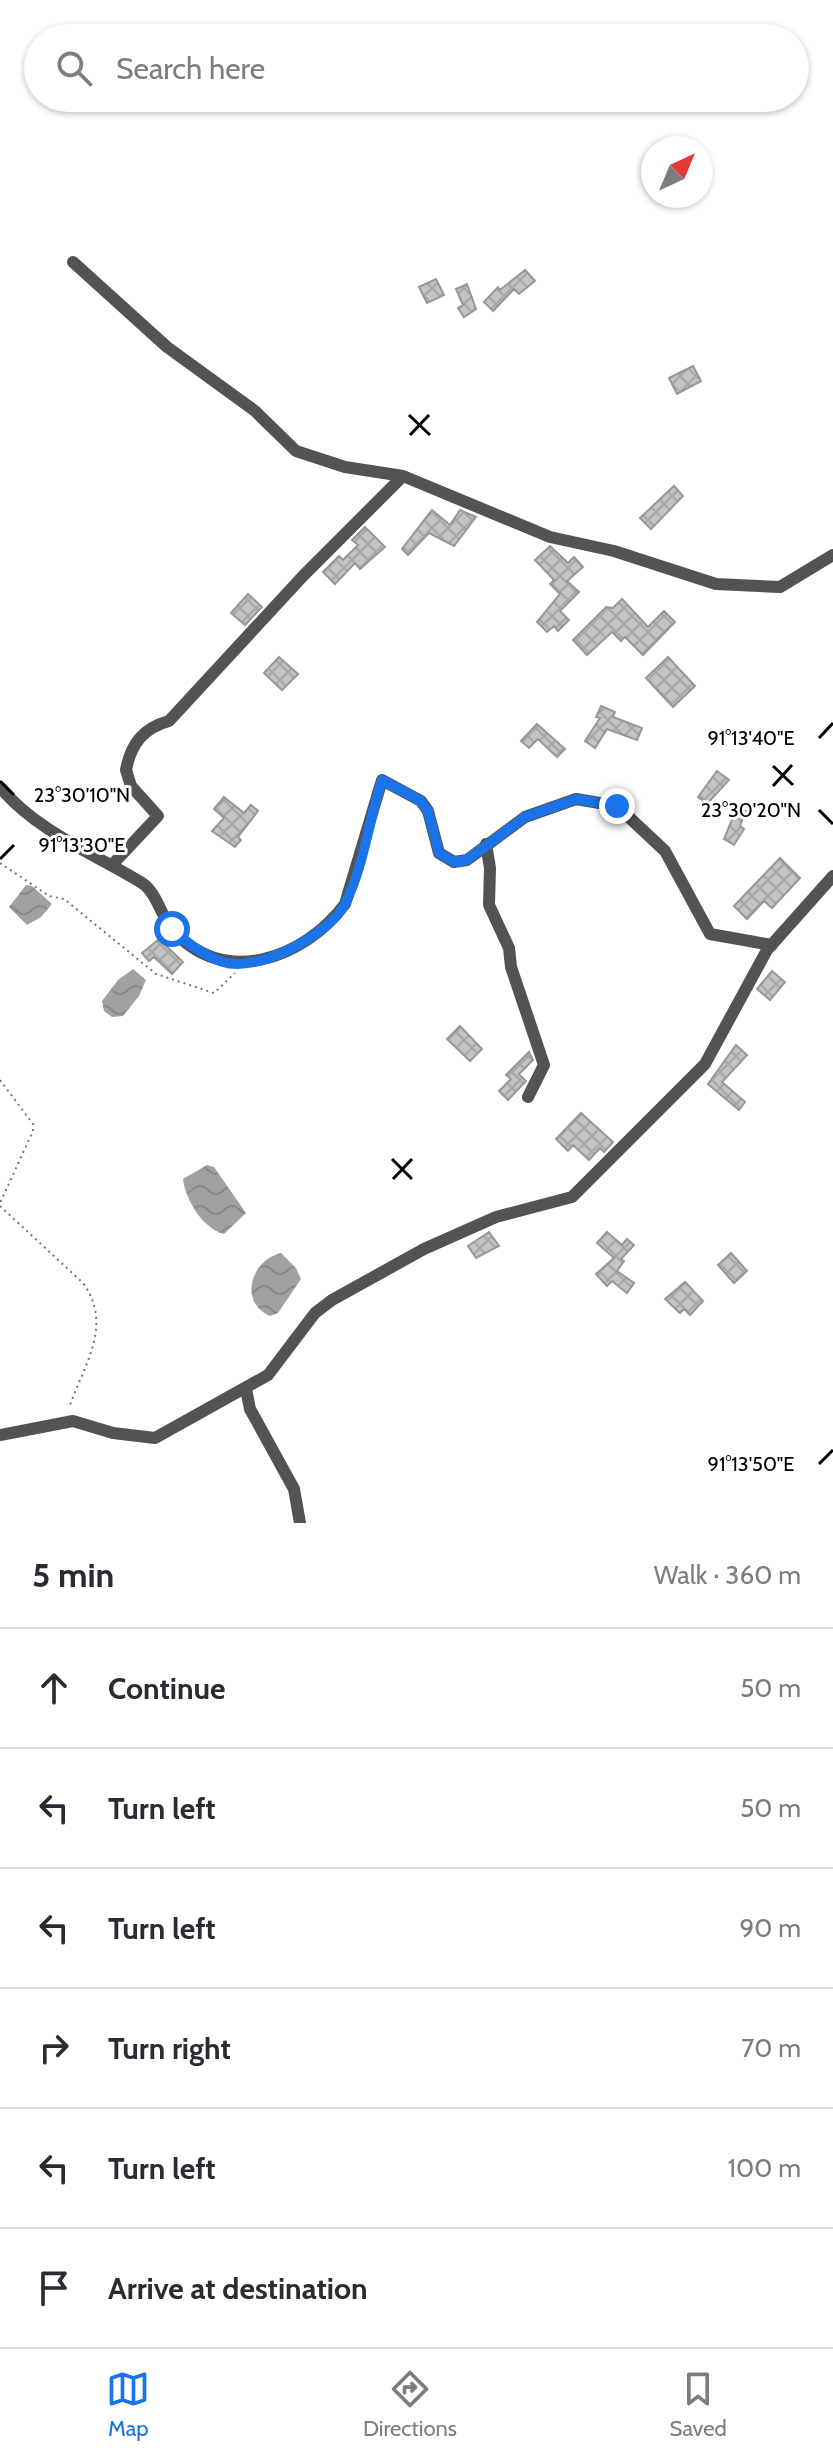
<!DOCTYPE html>
<meta charset="utf-8">
<style>
body{margin:0;font-family:Cabin,sans-serif;background:#f7f7f7;color:#2b2b33}
.compass{position:absolute;left:641px;top:136px;width:72px;height:72px;border-radius:50%;background:#fff;box-shadow:0 2px 6px #0004;rotate:44deg}
.stop{position:absolute;width:24px;height:24px;margin:-18px;border:6px solid #1a73e8;border-radius:50%;background:#fff}
.stop.end{background:#1a73e8;border-color:#fff;box-shadow:0 2px 8px #0008}
.list{margin:0;padding:0;list-style:none}
h2{display:flex;justify-content:space-between;align-items:center;height:104px;margin:0;padding:0 32px;font-size:34px}
h2 small{font-size:26px;font-weight:400;color:#7c7c81}
.list li{display:grid;grid-template-columns:52px 1fr auto;gap:24px;align-items:center;box-sizing:border-box;height:120px;padding:0 32px;border-top:2px solid #e1e1e2}
.list b{display:block;font-size:30px;white-space:nowrap}
.list em{font-size:26px;font-style:normal;color:#7c7c81}
.icon{flex:none;width:44px;height:44px;fill:none;stroke:currentColor;stroke-width:2;stroke-linecap:round;stroke-linejoin:round}
.map{position:relative;flex:none;width:833px;height:1523px;overflow:hidden}
.search{position:absolute;background:#fff;box-shadow:0 2px 6px #0004;left:24px;right:24px;top:24px;height:88px;display:flex;align-items:center;gap:20px;box-sizing:border-box;padding:0 28px;border-radius:44px;color:#7c7c81;font-size:30px}
.sheet{height:824px;background:#fff}
nav{display:flex;justify-content:space-around;align-items:center;box-sizing:border-box;height:112px;border-top:2px solid #e1e1e2;background:#fff;font-size:22px;color:#7c7c81}
nav a{display:grid;justify-items:center;gap:4px}
nav .on{color:#1a73e8}
.map>svg:first-child{display:block}
</style>
<div class="map">
<svg width="833" height="1523" viewBox="0 0 833 1523">
<defs>
<pattern id="water-waves" width="16" height="10" patternUnits="userSpaceOnUse" patternTransform="scale(2)"><rect width="16" height="10" fill="#a1a1a1"/><path d="M0 5q4-4 8 0t8 0" fill="none" stroke="#898989"/></pattern>
<pattern id="building-cross-hatch" width="8" height="8" patternUnits="userSpaceOnUse" patternTransform="scale(2)"><rect width="8" height="8" fill="#c3c3c3"/><path d="M0 0l8 8M0 8l8-8" fill="none" stroke="#a6a6a6"/></pattern>
</defs>
<rect width="100%" height="100%" fill="#fff"/>
<path fill="url(#water-waves)" d="M26,885L32,886L52,904L41,917L27,925L9,907Z
M133,969L146,980L139,996L123,1016L112,1017L104,1011L102,1001L118,980Z
M207,1165L214,1167L246,1213L224,1234C203,1229 185,1199 183,1179Z
M281,1253L296,1268L301,1279L278,1313L270,1316C238,1302 251,1260 281,1253Z"/>
<path fill="url(#building-cross-hatch)" stroke="#979797" stroke-width="2" d="M525,270L535,281L519,294L514,289L493,311L484,302L498,287L500,290Z
M436,279L444,295L427,303L419,287Z
M467,284L476,309L464,317L458,308L463,305L456,289Z
M693,366L701,381L677,394L669,378Z
M674,486L683,496L651,529L640,518Z
M432,510L450,525L460,510L476,517L454,546L429,533L408,555L402,549Z
M365,527L385,547L360,569L355,563L335,584L323,572L339,556L343,560L358,545L352,540Z
M550,546L568,563L574,557L583,567L567,581L579,592L560,611L569,620L558,631L554,626L547,632L537,622L560,594L550,584L554,580L535,560Z
M248,594L262,607L245,625L231,613Z
M622,599L648,627L664,611L675,622L643,655L625,637L621,641L612,632L587,655L573,640L606,607L613,608Z
M279,657L298,674L282,690L264,673Z
M668,657L695,686L673,707L646,678Z
M601,706L615,712L613,717L642,728L637,740L607,729L595,748L585,741L600,718L596,717Z
M537,724L565,749L557,757L538,739L529,748L521,741Z
M717,771L729,780L707,804L698,797Z
M224,797L244,813L251,805L258,811L238,837L241,840L235,847L212,831L224,818L214,809Z
M737,807L746,811L740,826L744,829L734,845L724,839Z
M780,858L800,878L772,908L764,901L747,919L734,906Z
M159,939L183,962L172,974L154,957L149,961L142,953Z
M772,971L785,982L770,1000L757,989Z
M460,1026L482,1049L470,1061L447,1039Z
M736,1045L747,1055L722,1082L745,1102L739,1110L708,1084Z
M529,1052L533,1060L519,1074L526,1081L508,1100L499,1091L511,1079L506,1075Z
M581,1113L613,1142L604,1152L600,1148L589,1160L573,1145L568,1151L556,1139Z
M489,1232L499,1246L476,1258L468,1246Z
M607,1232L622,1245L627,1239L634,1245L621,1259L624,1261L617,1271L634,1283L627,1293L612,1281L607,1286L596,1274L614,1258L597,1243Z
M731,1253L747,1271L734,1283L718,1265Z
M685,1282L703,1301L690,1315L684,1309L680,1313L665,1299Z"/>
<g fill="none" stroke-linecap="round" stroke-linejoin="round">
<path stroke="#757575" stroke-width="2" stroke-dasharray="2 4" stroke-linecap="butt" d="M0,863L49,896L64,899L156,974L214,993L235,973
M0,1080L33,1124V1131L0,1203
M0,1206L83,1283C114,1326 83,1366 69,1408"/>
<path stroke="#535353" stroke-width="12" d="M73,262L167,347L255,411L296,451L345,467L403,476L550,537L614,551L716,584L780,587L833,555
M0,787C35,830 96,855 142,883C157,893 161,916 172,929C223,989 305,958 345,904L382,780L421,801L428,811L439,853L454,862L467,860L525,817L576,799L617,806L665,851L710,934L772,945
M486,844L490,868L489,905L509,948L511,967L544,1065L528,1097
M112,865L158,816L131,786L126,770C131,744 143,728 169,721L303,576L403,476
M246,1389L250,1409L294,1489L300,1523
M0,1435L73,1421L113,1433L155,1438L268,1375L315,1313L332,1300L424,1249L496,1217L572,1197L705,1064L767,950L833,876"/>
</g>
<g fill="none" stroke-linecap="round" stroke-linejoin="round">
<path stroke="#1a73e8" stroke-width="10" d="M172,929C186,942 204,956 223,962C258,973 329,935 345,904C364,866 369,819 382,780L421,801L428,811L439,853L454,862L467,860L525,817L576,799L617,806"/>
</g>
<path fill="none" stroke="#000" stroke-width="3" d="M409,415L430,435M410,435L429,415M819,738L833,723M773,766L793,785M0,781L14,795M773,786L792,765M819,810L833,824M0,859L14,845M392,1159L412,1179M393,1179L412,1159M819,1464L833,1450"/>
<g font-size="20" text-anchor="middle" fill="#000" stroke="#fff" stroke-width="6" stroke-linejoin="round" paint-order="stroke">
<text x="751" y="745">91°13'40"E</text>
<text x="82" y="802">23°30'10"N</text>
<text x="751" y="817">23°30'20"N</text>
<text x="82" y="852">91°13'30"E</text>
<text x="751" y="1471">91°13'50"E</text>
</g>
</svg>
<svg class="compass" viewBox="-18 -18 36 36"><path d="M0-13l5 13h-10z" fill="#e53935"/><path d="M0 13l5-13h-10z" fill="#7c7c81"/></svg>
<div class="stop" style="left:172px;top:929px"></div>
<div class="stop end" style="left:617px;top:806px"></div>
<div class="search"><svg class="icon" aria-label="search" viewBox="0 0 24 24"><circle cx="10" cy="10" r="6"/><path d="M15 15l6 6"/></svg>Search here</div>
</div>
<section class="sheet">
<h2>5 min<small>Walk · 360 m</small></h2>
<ul class="list">
<li><svg class="icon" aria-label="ahead" viewBox="0 0 24 24"><path d="M12 20V5M6 11l6-6 6 6"/></svg><div><b>Continue</b></div><em>50 m</em></li>
<li><svg class="icon" aria-label="left" viewBox="0 0 24 24"><path d="M17 20v-9H6M10 6l-5 5 5 5"/></svg><div><b>Turn left</b></div><em>50 m</em></li>
<li><svg class="icon" aria-label="left" viewBox="0 0 24 24"><path d="M17 20v-9H6M10 6l-5 5 5 5"/></svg><div><b>Turn left</b></div><em>90 m</em></li>
<li><svg class="icon" aria-label="right" viewBox="0 0 24 24"><path d="M7 20v-9h11M14 6l5 5-5 5"/></svg><div><b>Turn right</b></div><em>70 m</em></li>
<li><svg class="icon" aria-label="left" viewBox="0 0 24 24"><path d="M17 20v-9H6M10 6l-5 5 5 5"/></svg><div><b>Turn left</b></div><em>100 m</em></li>
<li><svg class="icon" aria-label="arrive" viewBox="0 0 24 24"><path d="M6 21V4h12l-3 4 3 4H6"/></svg><div><b>Arrive at destination</b></div></li>
</ul>
</section>
<nav>
<a class="on"><svg class="icon" aria-label="map" viewBox="0 0 24 24"><path d="M3 6l6-2 6 2 6-2v14l-6 2-6-2-6 2zM9 4v14M15 6v14"/></svg>Map</a>
<a><svg class="icon" aria-label="directions" viewBox="0 0 24 24"><path d="M12 3l9 9-9 9-9-9zM9 14v-3h6M13 9l2 2-2 2"/></svg>Directions</a>
<a><svg class="icon" aria-label="saved" viewBox="0 0 24 24"><path d="M7 4h10v16l-5-4-5 4z"/></svg>Saved</a>
</nav>
